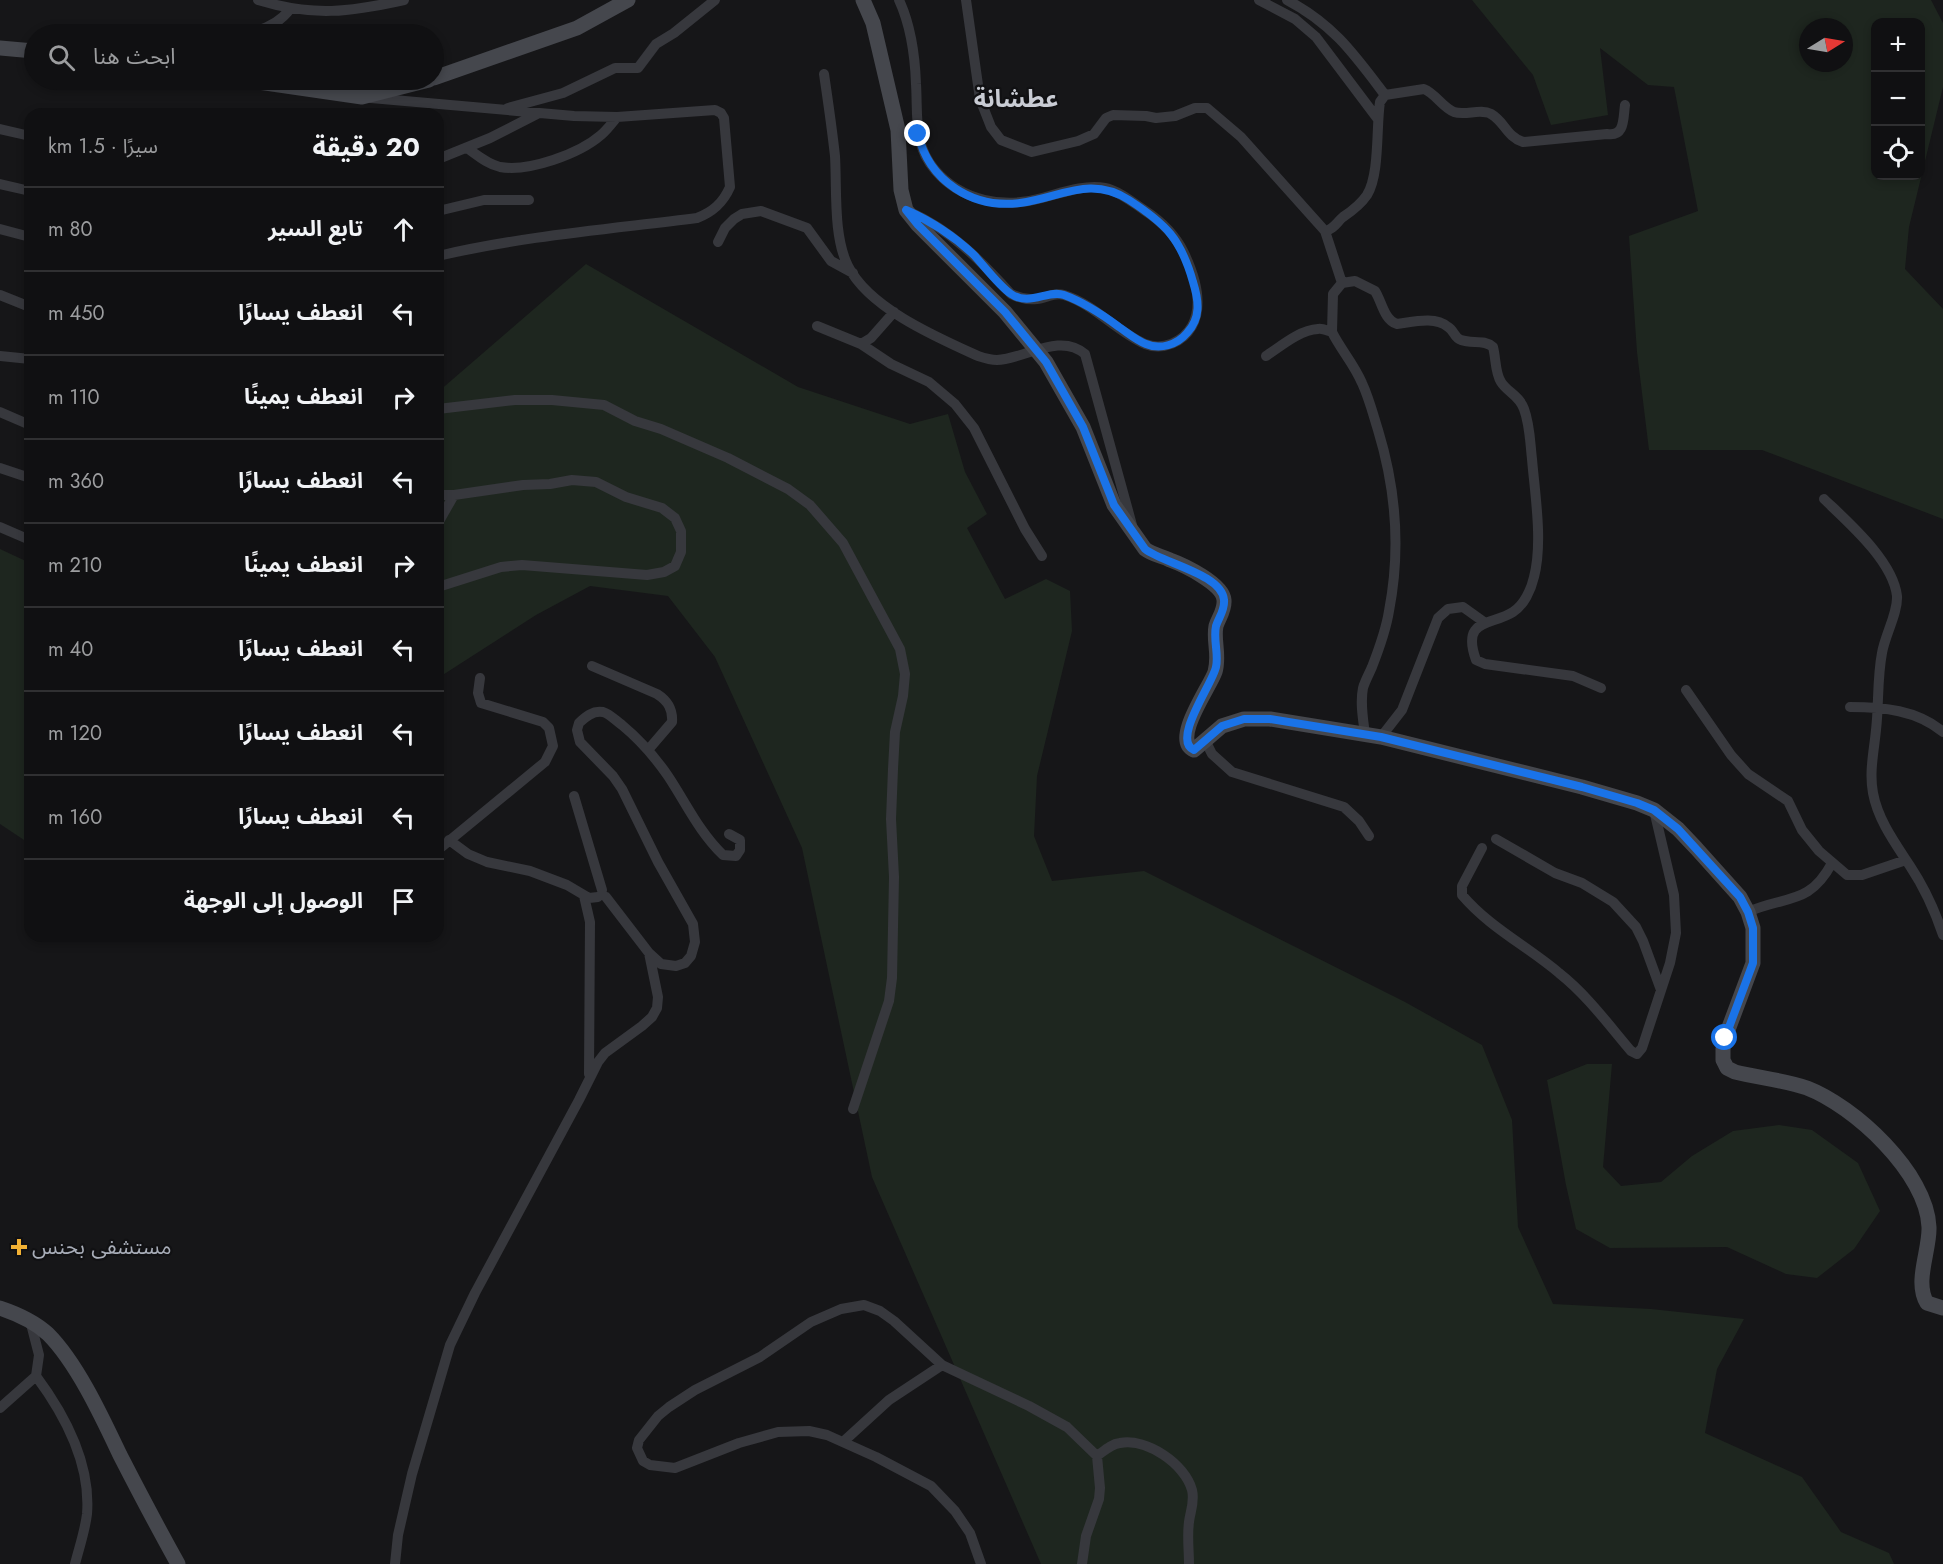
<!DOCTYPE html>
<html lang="ar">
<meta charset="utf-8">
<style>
body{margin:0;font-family:Jost,"Noto Sans Arabic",sans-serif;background:#1e1e20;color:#f1f3f6;direction:rtl}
.controls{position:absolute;right:18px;top:18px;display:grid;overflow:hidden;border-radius:12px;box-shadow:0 3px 9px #0003}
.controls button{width:54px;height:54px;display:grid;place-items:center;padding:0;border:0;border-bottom:2px solid #303032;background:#101012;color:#f1f3f6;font:30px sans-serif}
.compass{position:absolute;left:1799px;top:18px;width:54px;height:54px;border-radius:50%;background:#101012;box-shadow:0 3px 9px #0003;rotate:79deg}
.stop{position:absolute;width:18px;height:18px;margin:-14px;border:4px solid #1a73e8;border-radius:50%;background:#fff}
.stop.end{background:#1a73e8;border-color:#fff;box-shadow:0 2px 6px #0008}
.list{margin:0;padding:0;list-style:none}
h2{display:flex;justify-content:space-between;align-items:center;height:78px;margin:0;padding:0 24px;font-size:26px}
h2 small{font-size:20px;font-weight:400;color:#9c9d9f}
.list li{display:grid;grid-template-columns:39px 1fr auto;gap:18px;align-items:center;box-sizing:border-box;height:84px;padding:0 24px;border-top:2px solid #303032}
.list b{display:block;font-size:22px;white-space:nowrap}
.list em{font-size:20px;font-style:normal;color:#9c9d9f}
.icon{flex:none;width:33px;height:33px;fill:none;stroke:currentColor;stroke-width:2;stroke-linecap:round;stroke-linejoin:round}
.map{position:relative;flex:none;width:1943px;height:1564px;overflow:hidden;direction:ltr}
.search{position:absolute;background:#101012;box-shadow:0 3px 9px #0003;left:24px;top:24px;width:420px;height:66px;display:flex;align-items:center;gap:15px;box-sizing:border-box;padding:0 21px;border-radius:33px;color:#9c9d9f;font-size:22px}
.panel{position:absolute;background:#101012;box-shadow:0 3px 9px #0003;left:24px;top:108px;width:420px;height:834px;border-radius:18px;direction:rtl}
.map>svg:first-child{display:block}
</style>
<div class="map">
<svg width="1943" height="1564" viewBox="0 0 1943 1564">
<rect width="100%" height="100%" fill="#161618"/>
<path fill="#1e261f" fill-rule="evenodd" d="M1472,0H1931L1943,23V87L1909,227L1905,269L1943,309V519L1762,450H1649L1637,352L1629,236L1698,211L1674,87L1648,85L1600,48L1608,115L1551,125L1533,75ZM1876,22H1920V176H1876ZM1808,27H1844V63H1808Z
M586,264L798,387L910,424L948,414L965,472L987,514L967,528L1005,599L1046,579L1070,591L1072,631L1037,776L1034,836L1052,881L1144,871L1405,1002L1482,1045L1512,1120L1518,1227L1553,1304L1651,1309L1744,1319L1717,1369L1705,1433L1802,1477L1841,1532L1889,1553L1894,1564H1041L872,1177L802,848L715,657L668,596L590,586L536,615L438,678V392Z
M0,549L30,563V844L0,824Z
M1587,1064H1612L1603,1167L1621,1186L1661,1182L1692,1156L1733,1131L1779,1125L1812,1130L1858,1163L1880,1211L1854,1249L1817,1278L1786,1274L1727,1247L1610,1248L1576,1229L1566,1185L1547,1080Z"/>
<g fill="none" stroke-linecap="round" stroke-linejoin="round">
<path stroke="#37383d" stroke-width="10" d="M258,0C313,17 350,12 404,0
M899,0C911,26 915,56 916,84C918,115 913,145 935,170C961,201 1004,209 1042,198C1061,193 1085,184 1105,188C1119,191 1132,202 1144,210C1161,221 1175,234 1184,253C1194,274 1204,304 1192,326C1183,342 1163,351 1145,344C1117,332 1094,304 1064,295C1055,292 1046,298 1037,299C1028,300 1019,298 1011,294C981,261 951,230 910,212
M966,0L980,99L991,127L1001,140L1032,152L1078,141L1094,134L1106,118L1113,115L1146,116L1156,118L1175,116L1195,108H1207L1241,137L1325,231
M1259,0L1295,19L1316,37L1377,118
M1287,0C1333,24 1354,54 1385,95
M243,34C262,31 279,24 290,9
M824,74C828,101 832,129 835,156C837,189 833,236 848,266C869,308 936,337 978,356C984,358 990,360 997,360C1025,359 1060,332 1085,354L1132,525
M371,98L574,116L617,117L715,110L721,113L724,118L730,187C723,203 713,212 697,218C611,229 523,236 438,256
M508,108L563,93L615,68H638L656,44L674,33L715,0
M0,129L30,136
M467,148C477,155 487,164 500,167C529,172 579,154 601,135C607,130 612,123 617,117
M438,159L490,138L537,114
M0,184L30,191
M438,211L484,200H529
M0,229L30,237
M718,242L725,228L734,219L742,214L761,211L807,228L831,261L853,273
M1342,283L1355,281L1375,291C1382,302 1384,320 1397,324C1413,322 1435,316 1448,327C1454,330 1454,338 1461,340C1472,344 1484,339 1493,347C1496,358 1495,373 1501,382C1507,392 1519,395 1524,409C1530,425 1530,442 1532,459C1535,495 1543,542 1534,577C1531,590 1524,605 1513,612C1491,626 1461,618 1476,660L1485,664L1573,676L1601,688
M0,295L30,307
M817,326L861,344L871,338L894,312
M1332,332L1333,294L1342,283L1325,231C1333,230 1337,222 1343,217C1352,211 1361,204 1367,195C1380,174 1376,127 1380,102L1385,95L1424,89C1436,94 1442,107 1454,112C1466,116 1480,108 1491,114C1505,122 1506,136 1523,142L1607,134C1625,137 1623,119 1625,105
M861,344L891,364L929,382L955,404L974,428L1025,529L1042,556
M0,356L30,359
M1266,356C1280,347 1299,330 1318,329C1322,328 1328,331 1332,332C1341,350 1354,364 1362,383C1369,398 1373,414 1378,430C1396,489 1401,549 1389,611C1386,630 1379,649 1372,667C1369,674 1365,681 1363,688C1360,703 1363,719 1365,734
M438,409L515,400H552L604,405L635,421L661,429L728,458L788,489L810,505L843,543L900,649L905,674L903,696L895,732L893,769L891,819L894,877L892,978L889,1001L853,1109
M0,412L30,425
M0,468L30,478
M438,495H454L523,485L550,484L572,480L596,482L626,497L662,508L675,518L681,531V552L675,566L664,572L647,575L522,565L501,567L438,587
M1824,499C1849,523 1893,561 1897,596C1898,613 1885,635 1882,653C1877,679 1879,704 1876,730C1874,751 1869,772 1873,793C1878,820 1895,843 1910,866C1924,887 1935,911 1943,935
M438,523L454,495
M0,527L30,540
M592,666L657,694C668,701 673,709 672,722L648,750
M1686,690L1731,755L1748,774L1788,801L1802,830L1819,851L1847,875H1862L1906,860
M1850,707C1883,707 1917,710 1943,732
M1381,737L1402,710L1438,618L1448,609L1463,607L1484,622
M1205,740L1212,754L1232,772L1344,807L1359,821L1369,836
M574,796L602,890
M1496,839L1555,873L1582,883L1613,902L1636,927L1643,941L1661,990
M449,840L468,854L487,862L530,871L567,885L589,898L598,897
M1482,848L1462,886V895C1489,927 1527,946 1559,973C1587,995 1608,1024 1631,1051L1637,1054L1642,1048L1670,963L1676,933L1674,895L1654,810
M438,850L545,762L553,746L549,728L543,722L481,703L478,693L480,678
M584,896L590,922L589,1074
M606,897L649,953L661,964L676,966L685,963L691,956L695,942L693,924L658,862L622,789L613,776L580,742L577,730L579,723C585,717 593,710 603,712C610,714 616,721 622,725C640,740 655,757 668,776C686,803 699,832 723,855L736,856L740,850V840L729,834
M1748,912C1786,895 1809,906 1832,863
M36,1376C65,1415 91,1463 87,1514C85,1531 79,1548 75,1564
M0,1408L36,1376L39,1355L30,1320
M843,1442L889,1400L942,1365
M1097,1456C1104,1451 1111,1444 1120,1443C1147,1438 1185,1464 1192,1490C1195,1502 1190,1512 1189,1522C1187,1536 1189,1550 1189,1564
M395,1564L398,1535L412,1474L450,1345L475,1293L579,1100L598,1062L605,1053L642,1026L652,1017L657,1008L658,997L649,953
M981,1564L970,1533L955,1511L931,1486L876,1457L827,1435L809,1431L778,1432L739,1443L675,1468L650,1465L643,1461L637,1448L639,1440L658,1416L669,1407L695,1390L760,1357L811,1322L841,1309L864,1305L880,1311L894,1321L942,1365L1029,1406L1067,1427L1097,1456L1100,1488L1099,1499L1086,1536L1082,1564"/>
<path stroke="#45474d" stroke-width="15" d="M863,0L873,23L898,130L901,190L906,210L918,225L1005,312L1046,362L1083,427L1114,505L1145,549C1153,555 1162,556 1170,560C1184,565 1223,584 1224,600C1225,610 1219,617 1216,626C1213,641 1220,655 1215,672C1210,687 1171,740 1194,750L1222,726L1244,719H1270L1381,737L1582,787L1637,803L1654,810L1678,829L1696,848L1740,897L1748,912L1753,928V963L1725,1038L1723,1049V1060L1727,1068L1735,1072C1759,1078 1784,1080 1807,1088C1854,1106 1927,1173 1929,1227C1930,1250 1914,1282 1927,1303L1943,1308
M0,48L34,51
M434,78L577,28L628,0
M245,80L362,97L429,80
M0,1308C18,1314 34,1321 48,1334C77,1363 102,1417 120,1455C139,1492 158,1528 178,1564"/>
</g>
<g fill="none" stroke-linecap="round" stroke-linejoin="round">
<path stroke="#1a73e8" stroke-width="8" d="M918,134C929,181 972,209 1020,203C1060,198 1090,175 1129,200C1166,224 1181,239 1193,282C1199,301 1201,318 1187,333C1177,345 1160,350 1146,344C1136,340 1128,333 1119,327C1103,315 1083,302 1064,295C1048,289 1030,307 1011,294C1000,287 984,266 974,255C954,236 931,221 906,210L918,225L1005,312L1046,362L1083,427L1114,505L1145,549C1162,563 1222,574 1224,600C1225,610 1219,617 1216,626C1213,640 1219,654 1216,667C1213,683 1171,740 1194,750L1222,726L1244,719H1270L1381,737L1582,787L1637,803L1654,810L1678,829L1740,897L1748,912L1753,928V963L1725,1038"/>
</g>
<path fill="#f2b134" stroke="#111113" stroke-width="2" d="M16 1238h6v6h6v6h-6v6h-6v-6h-6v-6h6z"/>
<g text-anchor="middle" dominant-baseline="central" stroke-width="4.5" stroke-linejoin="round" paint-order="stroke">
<g font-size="21" fill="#a8adb8" stroke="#111113" text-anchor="start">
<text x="32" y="1247">مستشفى بحنس</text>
</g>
<g font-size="24" font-weight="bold" fill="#c9ccd4" stroke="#111113">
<text x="1016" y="98">عطشانة</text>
</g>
</g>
</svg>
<div class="controls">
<button>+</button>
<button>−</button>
<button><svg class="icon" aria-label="locate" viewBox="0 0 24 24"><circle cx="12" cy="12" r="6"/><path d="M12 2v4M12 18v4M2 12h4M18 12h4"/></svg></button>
</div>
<svg class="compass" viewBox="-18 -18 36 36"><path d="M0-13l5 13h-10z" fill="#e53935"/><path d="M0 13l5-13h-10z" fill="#9c9d9f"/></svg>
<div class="stop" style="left:1725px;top:1038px"></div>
<div class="stop end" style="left:918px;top:134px"></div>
<div class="search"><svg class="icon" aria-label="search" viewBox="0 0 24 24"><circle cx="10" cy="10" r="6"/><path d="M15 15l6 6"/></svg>ابحث هنا</div>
<section class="panel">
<h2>20 دقيقة<small>سيرًا · 1.5 km</small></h2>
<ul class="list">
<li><svg class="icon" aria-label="ahead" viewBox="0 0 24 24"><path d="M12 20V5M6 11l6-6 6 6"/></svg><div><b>تابع السير</b></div><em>80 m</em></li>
<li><svg class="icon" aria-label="left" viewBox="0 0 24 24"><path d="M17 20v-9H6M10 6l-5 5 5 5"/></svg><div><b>انعطف يسارًا</b></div><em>450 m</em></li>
<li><svg class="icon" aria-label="right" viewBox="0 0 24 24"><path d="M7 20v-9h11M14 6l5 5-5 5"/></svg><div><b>انعطف يمينًا</b></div><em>110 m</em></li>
<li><svg class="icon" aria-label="left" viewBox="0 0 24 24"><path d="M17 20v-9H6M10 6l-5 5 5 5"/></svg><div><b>انعطف يسارًا</b></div><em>360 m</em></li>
<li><svg class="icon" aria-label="right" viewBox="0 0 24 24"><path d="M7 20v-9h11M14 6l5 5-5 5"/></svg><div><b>انعطف يمينًا</b></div><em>210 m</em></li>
<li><svg class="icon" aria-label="left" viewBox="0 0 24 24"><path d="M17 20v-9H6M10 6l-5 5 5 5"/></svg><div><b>انعطف يسارًا</b></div><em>40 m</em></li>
<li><svg class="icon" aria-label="left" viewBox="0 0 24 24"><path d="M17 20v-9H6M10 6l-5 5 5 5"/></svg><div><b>انعطف يسارًا</b></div><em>120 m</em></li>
<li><svg class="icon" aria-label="left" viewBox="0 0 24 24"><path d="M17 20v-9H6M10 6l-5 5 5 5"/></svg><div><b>انعطف يسارًا</b></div><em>160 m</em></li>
<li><svg class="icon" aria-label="arrive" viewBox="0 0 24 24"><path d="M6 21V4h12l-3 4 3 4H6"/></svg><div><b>الوصول إلى الوجهة</b></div></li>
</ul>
</section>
</div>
